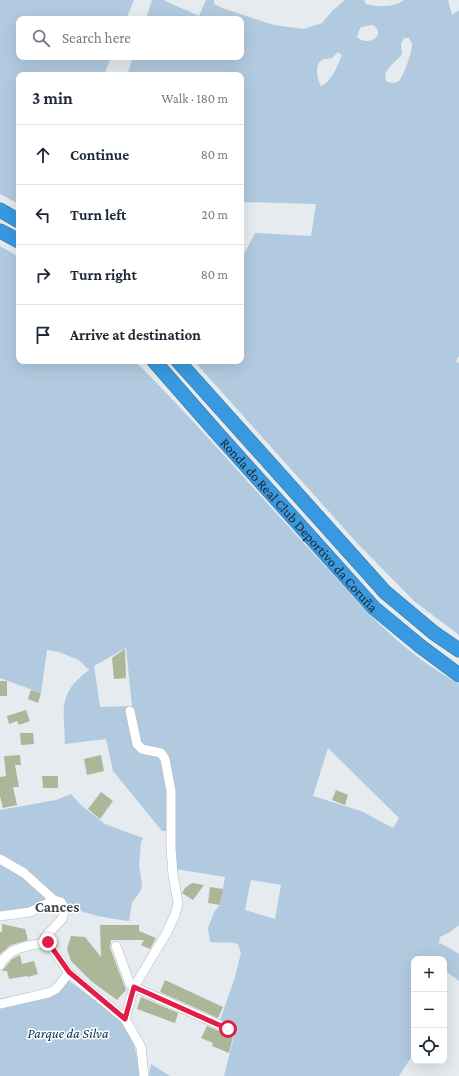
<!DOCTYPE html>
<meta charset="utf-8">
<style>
body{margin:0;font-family:"Crimson Pro",serif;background:#f6f6f7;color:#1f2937}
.controls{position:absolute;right:12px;bottom:12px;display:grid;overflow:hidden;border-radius:8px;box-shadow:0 4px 16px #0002}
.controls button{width:36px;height:36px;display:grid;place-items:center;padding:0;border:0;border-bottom:1px solid #e0e1e3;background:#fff;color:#1f2937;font:20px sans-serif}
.stop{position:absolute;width:12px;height:12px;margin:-9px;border:3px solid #e11d48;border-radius:50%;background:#fff}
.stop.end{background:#e11d48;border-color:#fff;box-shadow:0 1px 4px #0008}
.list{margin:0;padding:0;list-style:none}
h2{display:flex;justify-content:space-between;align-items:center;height:52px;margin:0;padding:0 16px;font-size:17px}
h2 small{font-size:13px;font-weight:400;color:#747a83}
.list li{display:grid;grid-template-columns:26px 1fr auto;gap:12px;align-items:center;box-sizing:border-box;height:60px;padding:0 16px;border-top:1px solid #e0e1e3}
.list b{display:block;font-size:15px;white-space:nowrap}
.list em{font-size:13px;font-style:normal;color:#747a83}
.icon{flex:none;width:22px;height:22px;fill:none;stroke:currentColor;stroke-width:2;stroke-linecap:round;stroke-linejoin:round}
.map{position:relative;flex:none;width:459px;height:1076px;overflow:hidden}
.search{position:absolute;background:#fff;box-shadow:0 4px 16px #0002;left:16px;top:16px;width:228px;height:44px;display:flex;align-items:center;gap:10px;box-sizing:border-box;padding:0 14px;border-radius:8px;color:#747a83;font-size:15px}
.panel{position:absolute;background:#fff;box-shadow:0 4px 16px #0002;left:16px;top:72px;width:228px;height:292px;border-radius:8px}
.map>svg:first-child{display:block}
</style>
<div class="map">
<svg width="459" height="1076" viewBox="0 0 459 1076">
<rect width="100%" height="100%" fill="#e5ebef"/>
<path fill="#b2cadf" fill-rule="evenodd" d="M0,0H134L126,19H19V57H111L104,75H19V204L0,194Z
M152,0H163L199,16L206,0H214V4L222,8L274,25L304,29L322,23L332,11L345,0H364L366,4C378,7 393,8 404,0H448L452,15L459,10V356L456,361L459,363V635L414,601L358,544L194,361H241V254L243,256L255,233L311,236L316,204L241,202V75H127L133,57H241V19H146ZM373,25C378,29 380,32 376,38C369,42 363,42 357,37L358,33L361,27ZM404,38H409C410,40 411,42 412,44C413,50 403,77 399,81C395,84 390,83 386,81C382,69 396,63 402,54L401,44ZM338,52L342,55C338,64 332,82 321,86C317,79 314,65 322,60C325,58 329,59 332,58Z
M0,246L19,257V361H135C201,427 261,498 325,566C346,588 365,612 388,632C409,652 433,669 459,684V925L450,932L440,937L439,943L450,948L459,954V981L444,970V959H414V1053L399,1076H224L234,1036L217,1029L235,977L241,953L238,944C228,941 219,944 210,942L208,928L214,912L220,905L225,877L175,869L168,831H162L113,771L106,739L65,744C64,709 57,694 89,670L79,660L59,652L47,650L41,693L0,678ZM126,648L132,706L100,707L94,666ZM328,748L399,818L393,828L361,811L313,796ZM251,880L281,885L275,919L245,910Z
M71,794L81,805L105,824L143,838L141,842L139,865L142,885L141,890L132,903L129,921C107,918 90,916 70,906C66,903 62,899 58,896L48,901L22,911L0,912V810L56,800Z
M68,980L122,1021L132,1037L139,1065V1076H0V1007L18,1003Z
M151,1064L170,1076H149Z"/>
<path fill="#acb699" d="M125,649L126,678L114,679L112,658Z
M0,681H7V696H0Z
M31,690L41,693L38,703L28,699Z
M26,710L30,721L19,725L17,721L9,724L7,716Z
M20,733H33L34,744L21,745Z
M20,755L21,765H15L19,787H13L17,805L3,808L0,796V777L6,776L4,756Z
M101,755L104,771L87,775L84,759Z
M42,776H58V788H43Z
M336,790L348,795L345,805L332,800Z
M101,792L113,801L100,819L88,809Z
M192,883L204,885L193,900L182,893L185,888Z
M210,887L223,889L220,905L208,903Z
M2,924L25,929L28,940L11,945L0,954V932H2Z
M100,925H139V931L156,938L150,949L141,945L144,940H111L110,948L126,990L117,1000L91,981L71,961L67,949L71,936L85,937L101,957Z
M20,955L22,964L34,961L38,974L28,977L27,976L9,979L7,971H2L12,959Z
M165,980L223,1007L218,1018L160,992Z
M141,997L178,1013L175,1023L137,1009Z
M207,1026L233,1037L229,1053L212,1046L213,1043L201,1038Z"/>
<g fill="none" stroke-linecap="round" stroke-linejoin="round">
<defs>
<path id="minor" d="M0,859L24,873L54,900L61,902L65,909L62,919L45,937L48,942
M0,916L30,912L54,900
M116,946L130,984L134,987L229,1029
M0,965C9,946 30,946 48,942L69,973L125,1019L141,1047L144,1076
M0,1004L48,993L56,989L69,973
M125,1019L134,987L166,934L175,915L178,903L173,875L171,848V791L165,759L161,753L142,749L137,744L130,711"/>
<g id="highway">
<path d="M0,210L19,221"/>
<path d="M0,231L19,241"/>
<path id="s1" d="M154,361L217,433L374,608L420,646L459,675"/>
<path d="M178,361L385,592L434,633L459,650"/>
</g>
</defs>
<use href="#minor" stroke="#b4b9bd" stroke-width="10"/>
<use href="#highway" stroke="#3271a0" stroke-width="15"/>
<use href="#minor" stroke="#fff" stroke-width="9"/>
<use href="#highway" stroke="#3999e0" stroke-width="14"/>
</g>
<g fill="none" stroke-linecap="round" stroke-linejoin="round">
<path stroke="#e11d48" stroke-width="5" d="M48,942L69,972L125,1019L134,987L228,1029"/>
</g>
<g text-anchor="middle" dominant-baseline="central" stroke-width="3" stroke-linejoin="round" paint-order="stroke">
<g font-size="14" fill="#252729" stroke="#fff">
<text stroke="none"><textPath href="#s1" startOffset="219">Ronda do Real Club Deportivo da Coruña</textPath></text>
</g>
<g font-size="14" font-style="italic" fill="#03304e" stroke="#fff">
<text x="68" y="1033">Parque da Silva</text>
</g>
<g font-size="15" font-weight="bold" fill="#474b4f" stroke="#fff">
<text x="57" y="907">Cances</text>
</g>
</g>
</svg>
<div class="controls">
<button>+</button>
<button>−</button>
<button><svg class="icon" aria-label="locate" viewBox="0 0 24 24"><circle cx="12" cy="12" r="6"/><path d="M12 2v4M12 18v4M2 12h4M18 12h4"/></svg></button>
</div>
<div class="stop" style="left:228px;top:1029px"></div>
<div class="stop end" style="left:48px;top:942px"></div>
<div class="search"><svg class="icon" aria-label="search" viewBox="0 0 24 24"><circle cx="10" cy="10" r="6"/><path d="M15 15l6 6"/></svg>Search here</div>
<section class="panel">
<h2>3 min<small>Walk · 180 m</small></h2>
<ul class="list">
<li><svg class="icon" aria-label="ahead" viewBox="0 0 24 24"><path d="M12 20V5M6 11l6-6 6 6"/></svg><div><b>Continue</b></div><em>80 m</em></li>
<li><svg class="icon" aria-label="left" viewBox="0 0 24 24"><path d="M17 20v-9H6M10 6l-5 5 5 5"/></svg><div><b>Turn left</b></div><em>20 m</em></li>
<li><svg class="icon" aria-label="right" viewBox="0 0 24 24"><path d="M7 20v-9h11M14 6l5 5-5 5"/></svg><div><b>Turn right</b></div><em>80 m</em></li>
<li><svg class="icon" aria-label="arrive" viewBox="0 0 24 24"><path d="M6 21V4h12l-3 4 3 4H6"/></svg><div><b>Arrive at destination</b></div></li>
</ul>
</section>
</div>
